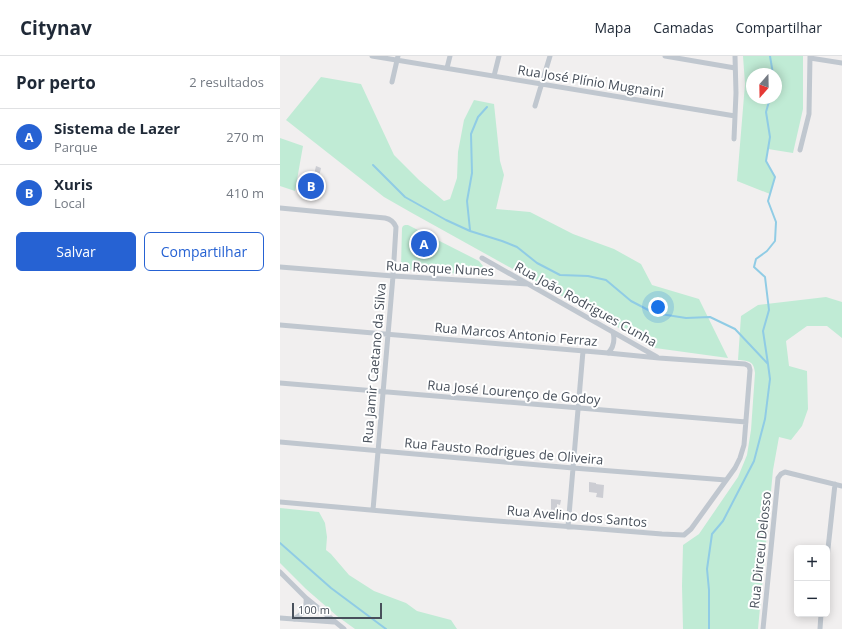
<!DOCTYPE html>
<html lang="pt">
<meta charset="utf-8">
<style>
body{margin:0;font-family:"Open Sans",sans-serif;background:#f2f2f3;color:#1f2937}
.controls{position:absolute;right:12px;bottom:12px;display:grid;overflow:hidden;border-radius:6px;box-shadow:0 2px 10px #0003}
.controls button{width:36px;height:36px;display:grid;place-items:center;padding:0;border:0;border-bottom:1px solid #e0e1e3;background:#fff;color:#1f2937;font:20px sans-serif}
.compass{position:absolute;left:466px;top:12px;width:36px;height:36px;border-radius:50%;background:#fff;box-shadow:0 2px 10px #0003;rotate:200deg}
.scale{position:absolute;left:12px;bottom:10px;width:90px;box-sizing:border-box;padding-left:4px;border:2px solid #48505b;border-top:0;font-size:11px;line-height:14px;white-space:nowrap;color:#48505b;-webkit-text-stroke:3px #fff;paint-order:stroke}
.you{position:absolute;left:378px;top:251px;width:14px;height:14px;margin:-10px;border:3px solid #fff;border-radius:50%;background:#1a73e8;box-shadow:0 0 0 6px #1a73e833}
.badge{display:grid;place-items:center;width:26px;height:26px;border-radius:50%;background:#2662d3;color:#fff;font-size:13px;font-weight:700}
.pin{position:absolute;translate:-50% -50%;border:2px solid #fff;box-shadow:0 1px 4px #0006}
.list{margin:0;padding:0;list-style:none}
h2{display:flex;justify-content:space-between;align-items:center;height:52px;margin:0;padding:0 16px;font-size:17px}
h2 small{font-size:13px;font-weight:400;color:#747a83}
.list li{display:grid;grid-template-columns:26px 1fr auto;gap:12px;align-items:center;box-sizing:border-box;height:56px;padding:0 16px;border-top:1px solid #e0e1e3}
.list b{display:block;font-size:15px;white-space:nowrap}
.list p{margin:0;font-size:13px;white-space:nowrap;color:#747a83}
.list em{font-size:13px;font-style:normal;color:#747a83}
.actions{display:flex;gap:8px;padding:12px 16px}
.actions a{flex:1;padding:9px 0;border:1px solid #2662d3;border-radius:6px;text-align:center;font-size:14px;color:#2662d3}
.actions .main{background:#2662d3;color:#fff}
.map{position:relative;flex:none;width:562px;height:573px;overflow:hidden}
header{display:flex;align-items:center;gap:24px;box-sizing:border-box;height:56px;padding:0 20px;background:#fff;border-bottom:1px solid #e0e1e3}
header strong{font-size:19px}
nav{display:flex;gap:22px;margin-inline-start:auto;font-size:14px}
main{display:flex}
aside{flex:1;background:#fff}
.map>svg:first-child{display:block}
</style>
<header>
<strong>Citynav</strong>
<nav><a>Mapa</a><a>Camadas</a><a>Compartilhar</a></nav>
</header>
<main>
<aside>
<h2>Por perto<small>2 resultados</small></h2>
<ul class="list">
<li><span class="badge">A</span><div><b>Sistema de Lazer</b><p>Parque</p></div><em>270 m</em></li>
<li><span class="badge">B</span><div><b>Xuris</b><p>Local</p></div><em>410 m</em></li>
</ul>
<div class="actions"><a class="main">Salvar</a><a>Compartilhar</a></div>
</aside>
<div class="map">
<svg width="562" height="573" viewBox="0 0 562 573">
<rect width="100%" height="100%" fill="#f1efef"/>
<path fill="#c0ebd5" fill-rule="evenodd" d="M463,0H523V53L513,97L488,93L486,105L495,121L490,138L457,125L465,28ZM472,18H496V42H472Z
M41,21L81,28L114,99L139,124L164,145L170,143L177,122L178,96L184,64L194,44L214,48L220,105L224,119L216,153L250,156L293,178L334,193L361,208L372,229L419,243L448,302L375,292L132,157L104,141L6,64Z
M0,82L23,90L15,135L0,130Z
M125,169H128L199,205L203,210L202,215L199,218L193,219L122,213L121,211L122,172L123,170Z
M546,241L562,246V282L547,270H527L506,285L509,310L527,315L528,353L522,370L511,384L499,381L493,414L478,573H403L402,530L403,489L419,478L458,421L467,399L471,374L475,317C474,305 469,305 458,304L461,260L478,249Z
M0,452L39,456L45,467L47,481L46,494L51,498L69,519L94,535L126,547L137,555L171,564L177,573H75L57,560L26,533L0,507Z"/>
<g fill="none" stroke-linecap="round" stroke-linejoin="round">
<path stroke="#90cce5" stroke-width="2" d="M490,0L493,18
M93,109L125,141L166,164L190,175L222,185L237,191L257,207L280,219L308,220L326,224L351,245L374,257L406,262L430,261L455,273L488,308
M190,174L187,145L192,117L191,78L198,61L207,51
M0,487L51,532L106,573
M429,573V534L427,513L432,478L443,465L474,405L485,363L490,323L488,308L483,275L489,254L485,221L474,211L476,203L487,195L495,185L496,166L488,145L495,121L486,105L490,81L486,56L490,42"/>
</g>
<path fill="#cccdd3" d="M36,110L41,112L35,138L30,136L28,142L23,141L27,122L33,123Z
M309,426L316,427V428L324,429L323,442L316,441L317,437L309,436Z
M271,443L281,444L280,449L277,448V462H271Z"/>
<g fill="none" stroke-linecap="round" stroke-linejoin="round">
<path stroke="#c0c7cf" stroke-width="5" d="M92,0L455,60
M385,0L455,12
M530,2L562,7
M167,12L170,0
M214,20L219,0
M112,26L118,0
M255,50L270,0
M454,83L456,37L455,0
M520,94L529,58L530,0
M0,152L105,162C110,163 114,166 116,171L113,220L93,454
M202,202L377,301
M0,211L113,220L248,228
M0,269L328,297L379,302L465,308L469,310L470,314L464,389L460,402L455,412L411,473L404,479L382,478L192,463L0,446
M328,297C334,291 335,284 333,276
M0,327L466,366
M0,386L293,412L446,424
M288,471L303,295
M547,502L555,428
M0,516L26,542L64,573
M0,562L54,566
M14,563C24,557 27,554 26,542
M483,573L498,422L501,418L505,416L562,430
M540,573L541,558"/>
</g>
<g text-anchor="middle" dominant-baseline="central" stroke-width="4" stroke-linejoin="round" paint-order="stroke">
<g font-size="13" fill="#48505b" stroke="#fff">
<text transform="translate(311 25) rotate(9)">Rua José Plínio Mugnaini</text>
<text transform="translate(160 212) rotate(3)">Rua Roque Nunes</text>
<text transform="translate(306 248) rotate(29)">Rua João Rodrigues Cunha</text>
<text transform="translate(236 278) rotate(5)">Rua Marcos Antonio Ferraz</text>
<text transform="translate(94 307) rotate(-85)">Rua Jamir Caetano da Silva</text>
<text transform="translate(234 336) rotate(5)">Rua José Lourenço de Godoy</text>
<text transform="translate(224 395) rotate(5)">Rua Fausto Rodrigues de Oliveira</text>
<text transform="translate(297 460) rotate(5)">Rua Avelino dos Santos</text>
<text transform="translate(480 494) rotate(-84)">Rua Dirceu Delosso</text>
</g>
</g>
</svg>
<div class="controls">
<button>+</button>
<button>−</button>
</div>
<svg class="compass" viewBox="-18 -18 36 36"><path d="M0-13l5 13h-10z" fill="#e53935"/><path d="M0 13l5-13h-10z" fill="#747a83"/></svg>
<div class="scale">100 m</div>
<div class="you"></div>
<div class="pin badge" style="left:144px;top:188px">A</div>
<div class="pin badge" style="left:31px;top:130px">B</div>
</div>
</main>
